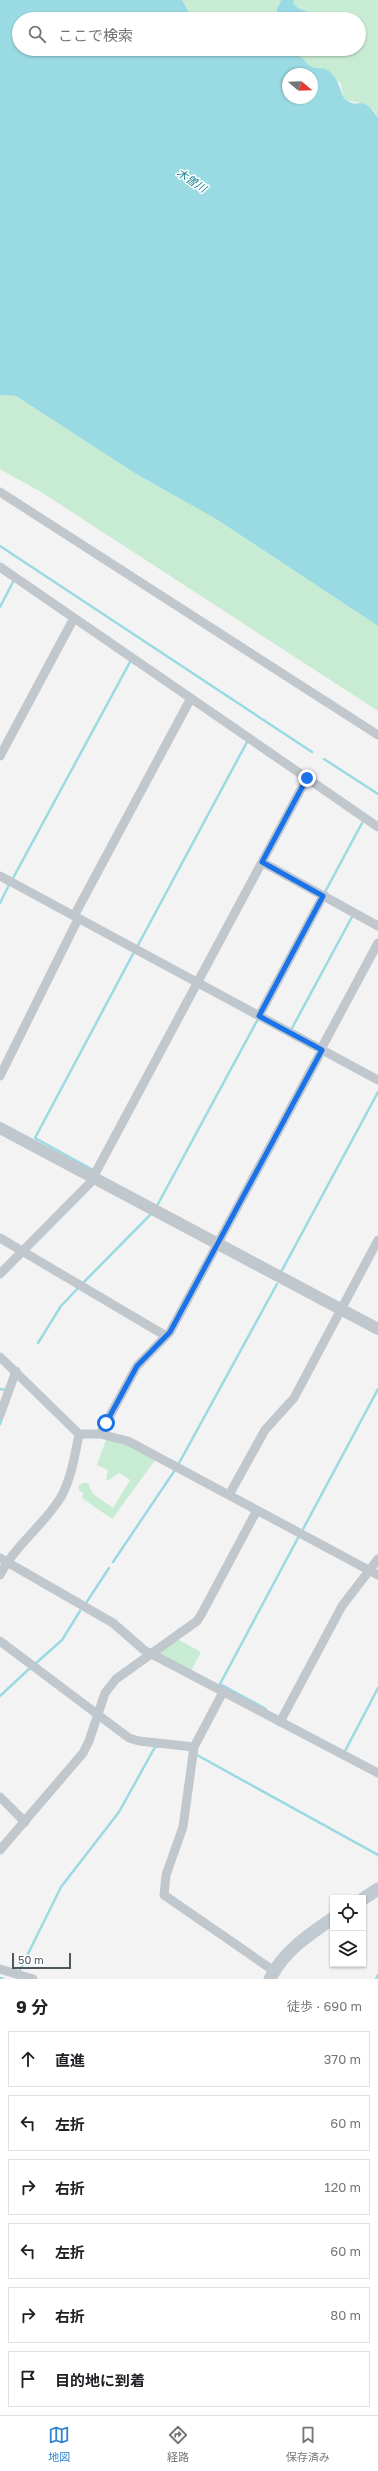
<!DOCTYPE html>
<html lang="ja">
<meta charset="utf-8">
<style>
body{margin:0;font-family:"Golos Text","Noto Sans JP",sans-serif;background:#f6f6f6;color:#202124}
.controls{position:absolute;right:12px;bottom:12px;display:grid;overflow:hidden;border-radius:0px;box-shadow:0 1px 3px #0004}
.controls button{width:36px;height:36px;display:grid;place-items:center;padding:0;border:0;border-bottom:1px solid #e0e0e0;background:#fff;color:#202124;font:20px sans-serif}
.compass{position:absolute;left:282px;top:68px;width:36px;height:36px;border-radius:50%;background:#fff;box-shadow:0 1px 3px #0004;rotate:109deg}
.scale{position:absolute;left:12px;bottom:10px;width:59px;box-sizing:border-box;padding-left:4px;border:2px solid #4c575e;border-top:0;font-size:11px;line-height:14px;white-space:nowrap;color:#4c575e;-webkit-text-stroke:3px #fff;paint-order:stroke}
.stop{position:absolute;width:12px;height:12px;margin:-9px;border:3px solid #1a73e8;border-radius:50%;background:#fff}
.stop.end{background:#1a73e8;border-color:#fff;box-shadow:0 1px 4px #0008}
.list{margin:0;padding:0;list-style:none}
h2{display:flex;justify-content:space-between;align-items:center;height:52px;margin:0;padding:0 16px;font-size:17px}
h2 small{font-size:13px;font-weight:400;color:#757577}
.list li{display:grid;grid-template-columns:26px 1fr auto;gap:12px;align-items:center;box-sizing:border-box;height:56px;margin:0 8px 8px;padding:0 8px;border:1px solid #e0e0e0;border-radius:0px}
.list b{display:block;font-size:15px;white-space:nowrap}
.list em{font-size:13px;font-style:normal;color:#757577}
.icon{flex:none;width:22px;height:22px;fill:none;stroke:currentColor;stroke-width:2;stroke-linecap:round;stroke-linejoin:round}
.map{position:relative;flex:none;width:378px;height:1979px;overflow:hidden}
.search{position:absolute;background:#fff;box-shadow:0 1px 3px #0004;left:12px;right:12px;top:12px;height:44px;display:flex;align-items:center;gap:10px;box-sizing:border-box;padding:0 14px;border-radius:22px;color:#757577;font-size:15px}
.sheet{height:436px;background:#fff}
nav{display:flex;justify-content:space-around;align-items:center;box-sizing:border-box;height:56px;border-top:1px solid #e0e0e0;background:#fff;font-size:11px;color:#757577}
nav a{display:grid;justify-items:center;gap:2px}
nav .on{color:#3083d1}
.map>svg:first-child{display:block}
</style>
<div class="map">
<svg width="378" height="1979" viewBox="0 0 378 1979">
<rect width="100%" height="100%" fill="#f4f3f3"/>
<path fill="#c7ecd3" d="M182,0H281L278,4L277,15L268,19H193Z
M294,0H378V118L374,110L360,103L346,100L343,97L341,84L327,70L310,67L301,57L271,49H359V19H316L314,14L298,8L293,3Z
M0,395L16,396L133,472L218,519L378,626V711L41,492L0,469Z
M107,1437L127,1443L156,1459L112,1519L82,1498L83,1493L79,1490L78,1486L83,1483H88L93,1494L113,1508L130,1480L119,1473L109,1480H106L108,1470L97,1465Z
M177,1639L201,1652L191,1671L157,1653Z"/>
<path fill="#9adae3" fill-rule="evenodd" d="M0,0H182L193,19H19V49H271C280,52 294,54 301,57C305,60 307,65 312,67C317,69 323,67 327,70C341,78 340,96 346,100C360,110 362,93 378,118V626L218,520L133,472L16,396L0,395ZM288,74H312V98H288Z
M281,0H294L293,3L298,8L314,14L316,19L291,16L288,19H268L277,15V8Z"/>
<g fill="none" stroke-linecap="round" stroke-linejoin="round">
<path stroke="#9adae3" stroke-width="2.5" d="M0,546L312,752
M0,607L13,582
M324,759L378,794
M12,880L130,662
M327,893L325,892L362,823
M0,903L9,885
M137,947L247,742
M291,1030L353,915
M93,1170L35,1138L134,952
M158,1204L258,1019
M281,1272L378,1092
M83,1283L150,1215
M38,1343L61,1306L79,1287
M0,1389L5,1390
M0,1424L2,1418
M178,1465L277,1284
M302,1531L378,1389
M113,1562L175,1470
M86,1603L109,1568
M35,1664L62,1640L80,1611
M0,1696L30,1668
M266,1709L220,1684L299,1536
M345,1751L378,1688
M197,1755L378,1855
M20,1970L61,1887L119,1812L155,1747H157
M0,1978L3,1979
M376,1979L378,1975"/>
<path stroke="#c0c7cd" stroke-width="9" d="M0,492L378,735
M0,567L378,827
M0,756L74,618
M262,862L378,926
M0,876L378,1080
M74,916L191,698
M259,1016L323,896
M321,1049L378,943
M0,1076L78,919
M0,1238L166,1336
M0,1274L90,1183L307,778
M0,1357L79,1434H100L128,1441L378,1575
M0,1415L16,1371
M100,1434L137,1366L170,1332L322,1050
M229,1495L265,1430L294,1398L378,1240
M0,1558L113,1623L144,1650L378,1773
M0,1575C15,1545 44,1525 61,1497C71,1479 75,1455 79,1434
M0,1641L129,1738L139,1741L194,1747
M223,1692L194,1747L183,1827L166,1875L164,1895L274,1971
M280,1722L342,1606L378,1559
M0,1797L25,1822
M0,1850L83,1753L89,1741L105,1693L116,1679L197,1621L201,1615L257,1510
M0,1969L33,1979"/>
<path stroke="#c0c7cd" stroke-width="12" d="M0,1128L378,1329"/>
<path stroke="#c1cad1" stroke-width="13" d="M363,1899L378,1889
M270,1979C283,1952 308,1935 333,1918"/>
</g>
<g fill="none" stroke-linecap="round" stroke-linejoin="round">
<path stroke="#1a73e8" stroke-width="5" d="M106,1423L137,1366L170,1332L322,1050L259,1016L323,896L262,862L307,778"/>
</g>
<g text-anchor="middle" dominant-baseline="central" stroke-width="3" stroke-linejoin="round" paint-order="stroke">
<g font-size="11" font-style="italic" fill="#1d8291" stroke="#fff">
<text transform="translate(192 180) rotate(34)">木曽川</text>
</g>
</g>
</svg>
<div class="controls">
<button><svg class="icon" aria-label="locate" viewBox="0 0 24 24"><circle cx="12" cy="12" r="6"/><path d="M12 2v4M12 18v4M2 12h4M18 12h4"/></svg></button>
<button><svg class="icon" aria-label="layers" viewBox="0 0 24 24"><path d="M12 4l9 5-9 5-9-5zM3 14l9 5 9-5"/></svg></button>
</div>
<svg class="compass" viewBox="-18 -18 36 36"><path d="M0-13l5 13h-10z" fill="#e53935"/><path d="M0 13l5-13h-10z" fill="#757577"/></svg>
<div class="scale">50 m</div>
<div class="stop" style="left:106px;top:1423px"></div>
<div class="stop end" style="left:307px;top:778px"></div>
<div class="search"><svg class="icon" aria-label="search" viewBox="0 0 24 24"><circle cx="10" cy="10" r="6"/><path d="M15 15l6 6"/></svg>ここで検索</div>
</div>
<section class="sheet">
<h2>9 分<small>徒歩 · 690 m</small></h2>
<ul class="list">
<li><svg class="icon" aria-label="ahead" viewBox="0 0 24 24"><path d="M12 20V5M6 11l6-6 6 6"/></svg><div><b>直進</b></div><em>370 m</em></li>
<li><svg class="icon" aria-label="left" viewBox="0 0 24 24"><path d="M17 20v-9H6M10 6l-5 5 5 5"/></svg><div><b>左折</b></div><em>60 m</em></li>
<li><svg class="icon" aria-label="right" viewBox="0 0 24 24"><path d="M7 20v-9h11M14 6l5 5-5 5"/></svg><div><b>右折</b></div><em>120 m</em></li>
<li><svg class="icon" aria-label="left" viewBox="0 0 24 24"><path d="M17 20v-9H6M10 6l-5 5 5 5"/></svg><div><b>左折</b></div><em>60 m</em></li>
<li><svg class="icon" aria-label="right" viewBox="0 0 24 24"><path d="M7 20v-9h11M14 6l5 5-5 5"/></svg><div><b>右折</b></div><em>80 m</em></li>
<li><svg class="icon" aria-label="arrive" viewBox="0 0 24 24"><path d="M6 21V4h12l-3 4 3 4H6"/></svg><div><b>目的地に到着</b></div></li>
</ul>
</section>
<nav>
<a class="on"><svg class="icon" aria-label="map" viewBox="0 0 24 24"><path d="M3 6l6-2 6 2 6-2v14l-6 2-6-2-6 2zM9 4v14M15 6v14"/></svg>地図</a>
<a><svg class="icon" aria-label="directions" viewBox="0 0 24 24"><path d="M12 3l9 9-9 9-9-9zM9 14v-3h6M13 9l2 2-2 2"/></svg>経路</a>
<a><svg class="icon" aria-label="saved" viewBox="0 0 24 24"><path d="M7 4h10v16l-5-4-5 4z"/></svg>保存済み</a>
</nav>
